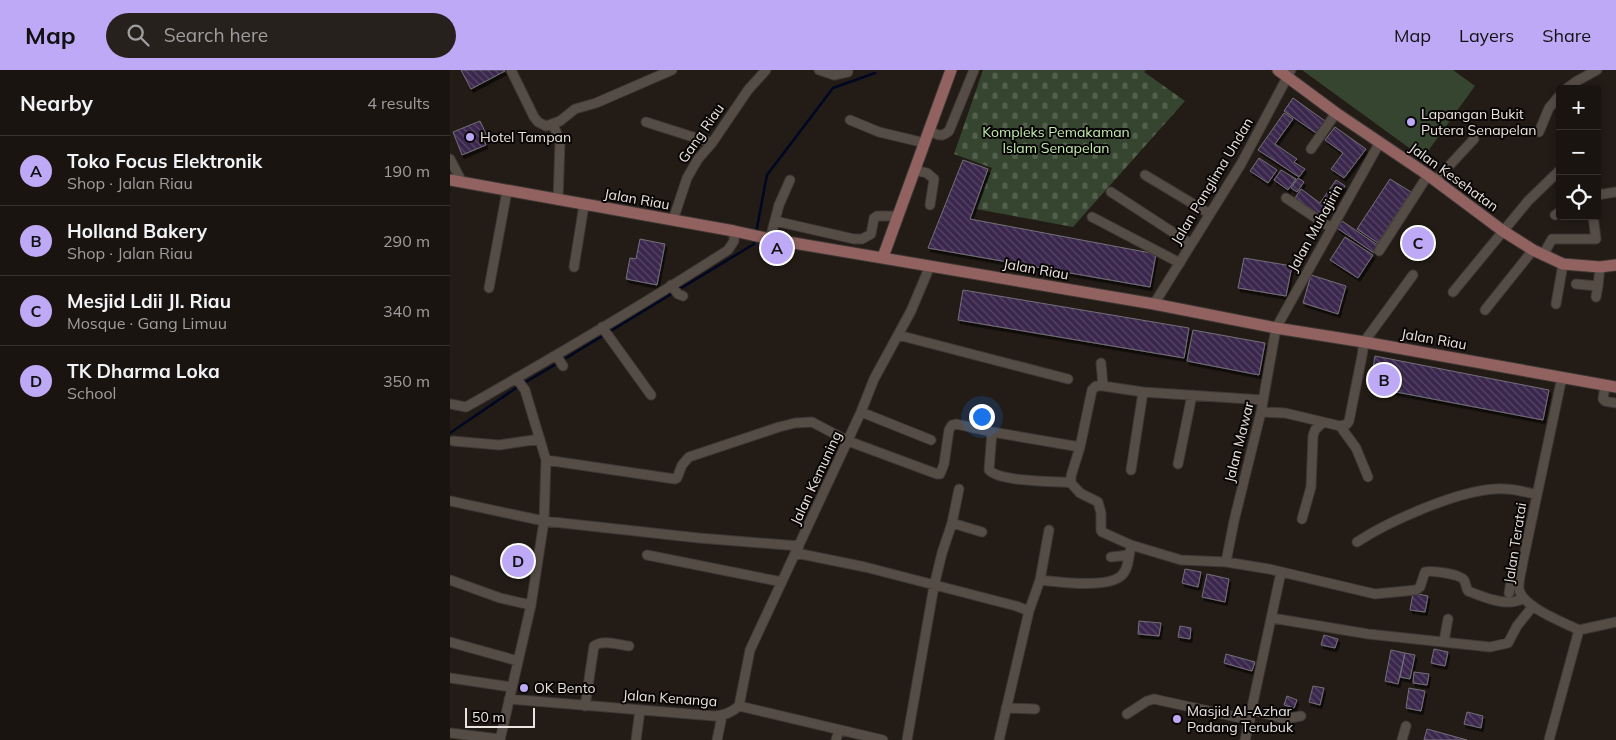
<!DOCTYPE html>
<meta charset="utf-8">
<style>
body{margin:0;font-family:Mulish,sans-serif;background:#27211e;color:#f1f3f6}
.controls{position:absolute;right:15px;top:15px;display:grid;overflow:hidden;border-radius:5px;box-shadow:0 2px 8px #0003}
.controls button{width:45px;height:45px;display:grid;place-items:center;padding:0;border:0;border-bottom:1px solid #383330;background:#1a1410;color:#f1f3f6;font:25px sans-serif}
.scale{position:absolute;left:15px;bottom:12px;width:70px;box-sizing:border-box;padding-left:5px;border:2px solid #eae4e1;border-top:0;font-size:14px;line-height:18px;white-space:nowrap;color:#eae4e1;-webkit-text-stroke:4px #090605;paint-order:stroke}
.you{position:absolute;left:531px;top:346px;width:18px;height:18px;margin:-12px;border:4px solid #fff;border-radius:50%;background:#1a73e8;box-shadow:0 0 0 8px #1a73e833}
.badge{display:grid;place-items:center;width:32px;height:32px;border-radius:50%;background:#bda9f5;color:#111;font-size:16px;font-weight:700}
.pin{position:absolute;translate:-50% -50%;border:2px solid #fff;box-shadow:0 1px 5px #0006}
.list{margin:0;padding:0;list-style:none}
h2{display:flex;justify-content:space-between;align-items:center;height:65px;margin:0;padding:0 20px;font-size:21px}
h2 small{font-size:16px;font-weight:400;color:#9f9e9f}
.list li{display:grid;grid-template-columns:32px 1fr auto;gap:15px;align-items:center;box-sizing:border-box;height:70px;padding:0 20px;border-top:1px solid #383330}
.list b{display:block;font-size:19px;white-space:nowrap}
.list p{margin:0;font-size:16px;white-space:nowrap;color:#9f9e9f}
.list em{font-size:16px;font-style:normal;color:#9f9e9f}
.icon{flex:none;width:28px;height:28px;fill:none;stroke:currentColor;stroke-width:2;stroke-linecap:round;stroke-linejoin:round}
.map{position:relative;flex:none;width:1166px;height:670px;overflow:hidden}
header{display:flex;align-items:center;gap:30px;box-sizing:border-box;height:70px;padding:0 25px;background:#bda9f5;color:#111}
header strong{font-size:24px}
nav{display:flex;gap:28px;margin-inline-start:auto;font-size:18px}
.search{width:350px;height:45px;background:#27211e;display:flex;align-items:center;gap:12px;box-sizing:border-box;padding:0 18px;border-radius:28px;color:#9f9e9f;font-size:19px}
main{display:flex}
aside{flex:1;background:#1a1410}
.map>svg:first-child{display:block}
</style>
<header>
<strong>Map</strong>
<div class="search"><svg class="icon" aria-label="search" viewBox="0 0 24 24"><circle cx="10" cy="10" r="6"/><path d="M15 15l6 6"/></svg>Search here</div>
<nav><a>Map</a><a>Layers</a><a>Share</a></nav>
</header>
<main>
<aside>
<h2>Nearby<small>4 results</small></h2>
<ul class="list">
<li><span class="badge">A</span><div><b>Toko Focus Elektronik</b><p>Shop · Jalan Riau</p></div><em>190 m</em></li>
<li><span class="badge">B</span><div><b>Holland Bakery</b><p>Shop · Jalan Riau</p></div><em>290 m</em></li>
<li><span class="badge">C</span><div><b>Mesjid Ldii Jl. Riau</b><p>Mosque · Gang Limuu</p></div><em>340 m</em></li>
<li><span class="badge">D</span><div><b>TK Dharma Loka</b><p>School</p></div><em>350 m</em></li>
</ul>
</aside>
<div class="map">
<svg width="1166" height="670" viewBox="0 0 1166 670">
<defs>
<pattern id="cemetery-stones" width="16" height="16" patternUnits="userSpaceOnUse" patternTransform="scale(1.25)"><rect width="16" height="16" fill="#35452f"/><path d="M2 7V4a2 2 0 0 1 4 0v3zM10 15v-3a2 2 0 0 1 4 0v3z" fill="#52604d"/></pattern>
<pattern id="building-back-hatch" width="6" height="6" patternUnits="userSpaceOnUse" patternTransform="scale(1.25)"><rect width="6" height="6" fill="#3b284d"/><path d="M-1 5l2 2M0 0l6 6M5-1l2 2" fill="none" stroke="#584766"/></pattern>
<filter id="shadow"><feDropShadow dx="2" dy="3.5" stdDeviation="0" flood-color="#0009"/></filter>
</defs>
<rect width="100%" height="100%" fill="#221b16"/>
<path fill="url(#cemetery-stones)" d="M533,0H696L694,2L735,31L623,157L526,139L542,98L504,84Z"/>
<path fill="#35452f" d="M852,0H1003L1025,16L973,88Z"/>
<g fill="none" stroke-linecap="round" stroke-linejoin="round">
<path stroke="#000723" stroke-width="2.5" d="M306,163L317,105L383,18L425,3
M228,220L304,174L305,168
M113,290L223,223
M74,313L108,293
M0,363L69,316"/>
</g>
<path fill="url(#building-back-hatch)" stroke="#747079" filter="url(#shadow)" d="M11,0H55V1L21,19Z
M843,28L875,51L866,63L834,41Z
M834,43L843,49L825,74L847,89L844,92L855,99L849,107L808,80Z
M30,51L37,66L33,68L36,75L12,85L3,62Z
M885,57L916,79L894,108L881,99L893,83L875,70Z
M809,88L827,100L818,113L800,101Z
M513,90L538,99L520,149L706,184L700,217L478,178Z
M831,100L846,109L838,120L824,110Z
M848,108L854,112L847,122L841,118Z
M940,109L961,122L928,173L907,159Z
M886,110L895,116L873,147L845,128L851,119L870,133Z
M892,151L929,176L924,183L887,158Z
M968,158L983,168L968,188L954,178Z
M895,167L923,185L908,208L880,190Z
M190,169L215,174L207,215L176,209L180,188L186,189Z
M794,188L842,196L836,226L788,218Z
M861,205L896,216L888,244L853,233Z
M513,220L739,258L734,288L508,250Z
M743,260L815,273L809,305L737,291Z
M925,286L1099,320L1093,350L920,317Z
M735,499L751,502L748,517L732,513Z
M757,504L779,509L775,532L752,527Z
M963,523L978,526L975,542L960,540Z
M689,551L711,553L709,566L688,564Z
M730,556L741,558L740,569L728,567Z
M874,565L888,569L885,578L871,575Z
M984,579L998,582L995,596L981,593Z
M941,580L955,583L948,614L935,611Z
M955,583L965,585L960,609L950,607Z
M776,584L805,592L802,601L774,593Z
M964,602L979,604L977,615L963,613Z
M863,616L874,618L870,635L859,632Z
M959,618L975,621L971,641L956,638Z
M837,626L847,630L844,638L834,635Z
M1017,642L1033,646L1031,658L1014,654Z
M977,659L1017,670H974Z"/>
<g fill="none" stroke-linecap="round" stroke-linejoin="round">
<defs>
<path id="minor" d="M61,0L84,47L88,52L96,56L110,51L125,39L146,33L222,0
M369,0L384,5L398,2
M1116,19L1127,11L1147,0
M400,50L429,62L475,73
M196,52L262,73
M103,54L110,72L108,130
M479,60C487,65 491,68 499,61L524,0
M1089,62L1099,38L1110,25
M861,79L886,43
M0,89L12,112
M464,100L477,103L484,109L480,135
M695,105L760,144
M985,111L1024,69
M661,122L741,174
M1147,125L1166,122
M836,128L881,158
M1105,145L1110,142
M642,147L730,193
M223,150L237,108L248,89L262,73L298,20L316,0
M325,151L404,169H412L421,164L424,148L427,146H448
M320,169L329,135L340,110
M929,181L978,105
M1093,185L1102,169H1146L1143,146
M124,197L134,135
M1126,214L1148,216L1150,197
M221,215L228,224L233,226
M39,218L57,121
M1003,222L1078,131L1110,100
M1146,227L1148,216
M704,234L791,94L841,0
M1106,234L1113,194
M1035,240L1083,180
M152,257L201,325
M448,265L618,309
M106,285L113,296
M651,293L653,316
M1155,315L1153,329L1155,331L1166,333
M0,334L16,337C104,287 193,235 278,180L284,171V161
M411,342L481,370
M811,342L835,343L890,356L897,354L899,351L912,286L914,272L963,205
M890,356L906,378L918,407
M542,362L539,400C550,412 603,411 621,413L630,423L648,432L651,443V460L652,462L681,475L731,490L776,492L819,499L925,524L966,520L970,517L975,502C981,500 1010,504 1014,510C1016,513 1016,518 1018,521C1031,526 1047,533 1061,532C1065,532 1069,530 1073,529
M3,371L49,375L90,369
M96,390L225,409L227,408L232,395L239,387L329,357L345,353L362,352L398,371L487,404H490L494,394L499,360L502,355L506,354L542,362L630,377
M728,394L742,325
M681,400L693,322
M621,413V406L630,377L642,320L646,316H653L693,322L813,330
M0,431L94,451L249,468L349,476
M852,449L861,417L863,366L865,360L873,352
M502,453L509,419
M907,472C939,451 1007,421 1045,419C1060,418 1073,421 1087,425
M346,483L415,497L566,536L579,541
M197,485L332,512
M661,487L679,485
M776,492L784,451L811,342L826,258L930,72
M0,510L50,528L81,535
M590,510L599,460
M1059,523C1061,513 1061,499 1072,496
M822,548L918,564L1040,577L1058,573L1067,556L1083,536
M1129,560L1166,552
M994,571L998,549
M0,572L68,591
M0,608L61,617
M59,629L264,646C274,646 281,643 289,636L433,670
M135,636L144,576C153,569 169,575 179,576
M289,636L300,580L411,342L424,309L461,241L480,196
M556,638L585,639
M802,640L834,649L851,646
M677,644L697,631L704,629L800,650
M0,663L50,669
M50,670L81,535L94,451L96,390L75,320L66,308
M186,670L190,640
M267,670L272,646
M386,670L389,660
M457,670L484,516L492,483L502,453L532,462
M549,670L579,541L590,510C608,512 659,519 672,505C679,498 679,485 681,475
M795,670L831,502
M952,670L956,656
M1099,670L1129,560C1113,552 1072,537 1069,519C1068,510 1072,500 1073,491L1112,307"/>
<path id="major" d="M828,0L886,43L978,105L1053,161L1083,180L1113,194L1150,197L1166,195
M0,110L284,161L320,169L704,234L826,258L914,272L1166,317
M433,187L501,0"/>
</defs>
<use href="#minor" stroke="#3d3734" stroke-width="11"/>
<use href="#major" stroke="#3d3734" stroke-width="13"/>
<use href="#minor" stroke="#554c46" stroke-width="9"/>
<use href="#major" stroke="#91625f" stroke-width="11"/>
</g>
<g fill="#bda9f5" stroke="#090605" stroke-width="2">
<circle cx="961" cy="52" r="5"/>
<circle cx="20" cy="67" r="5"/>
<circle cx="74" cy="618" r="5"/>
<circle cx="727" cy="649" r="5"/>
</g>
<g text-anchor="middle" dominant-baseline="central" stroke-width="4" stroke-linejoin="round" paint-order="stroke">
<g font-size="14" fill="#eae4e1" stroke="#090605" text-anchor="start">
<text x="971" y="44">Lapangan Bukit<tspan x="971" dy="16">Putera Senapelan</tspan></text>
<text x="30" y="67">Hotel Tampan</text>
<text x="84" y="618">OK Bento</text>
<text x="737" y="641">Masjid Al-Azhar<tspan x="737" dy="16">Padang Terubuk</tspan></text>
</g>
<g font-size="14" fill="#c0eeae" stroke="#090605">
<text x="606" y="62">Kompleks Pemakaman<tspan x="606" dy="16">Islam Senapelan</tspan></text>
</g>
<g font-size="14" fill="#eae4e1" stroke="#090605">
<text transform="translate(251 63) rotate(-55)">Gang Riau</text>
<text transform="translate(1004 107) rotate(36)">Jalan Kesehatan</text>
<text transform="translate(762 111) rotate(-59)">Jalan Panglima Undan</text>
<text transform="translate(187 129) rotate(10)">Jalan Riau</text>
<text transform="translate(865 158) rotate(-61)">Jalan Muhajirin</text>
<text transform="translate(586 199) rotate(10)">Jalan Riau</text>
<text transform="translate(984 269) rotate(10)">Jalan Riau</text>
<text transform="translate(789 372) rotate(-76)">Jalan Mawar</text>
<text transform="translate(366 408) rotate(-65)">Jalan Kemuning</text>
<text transform="translate(1065 473) rotate(-81)">Jalan Teratai</text>
<text transform="translate(220 628) rotate(4)">Jalan Kenanga</text>
</g>
</g>
</svg>
<div class="controls">
<button>+</button>
<button>−</button>
<button><svg class="icon" aria-label="locate" viewBox="0 0 24 24"><circle cx="12" cy="12" r="6"/><path d="M12 2v4M12 18v4M2 12h4M18 12h4"/></svg></button>
</div>
<div class="scale">50 m</div>
<div class="you"></div>
<div class="pin badge" style="left:327px;top:178px">A</div>
<div class="pin badge" style="left:934px;top:310px">B</div>
<div class="pin badge" style="left:968px;top:173px">C</div>
<div class="pin badge" style="left:68px;top:491px">D</div>
</div>
</main>
